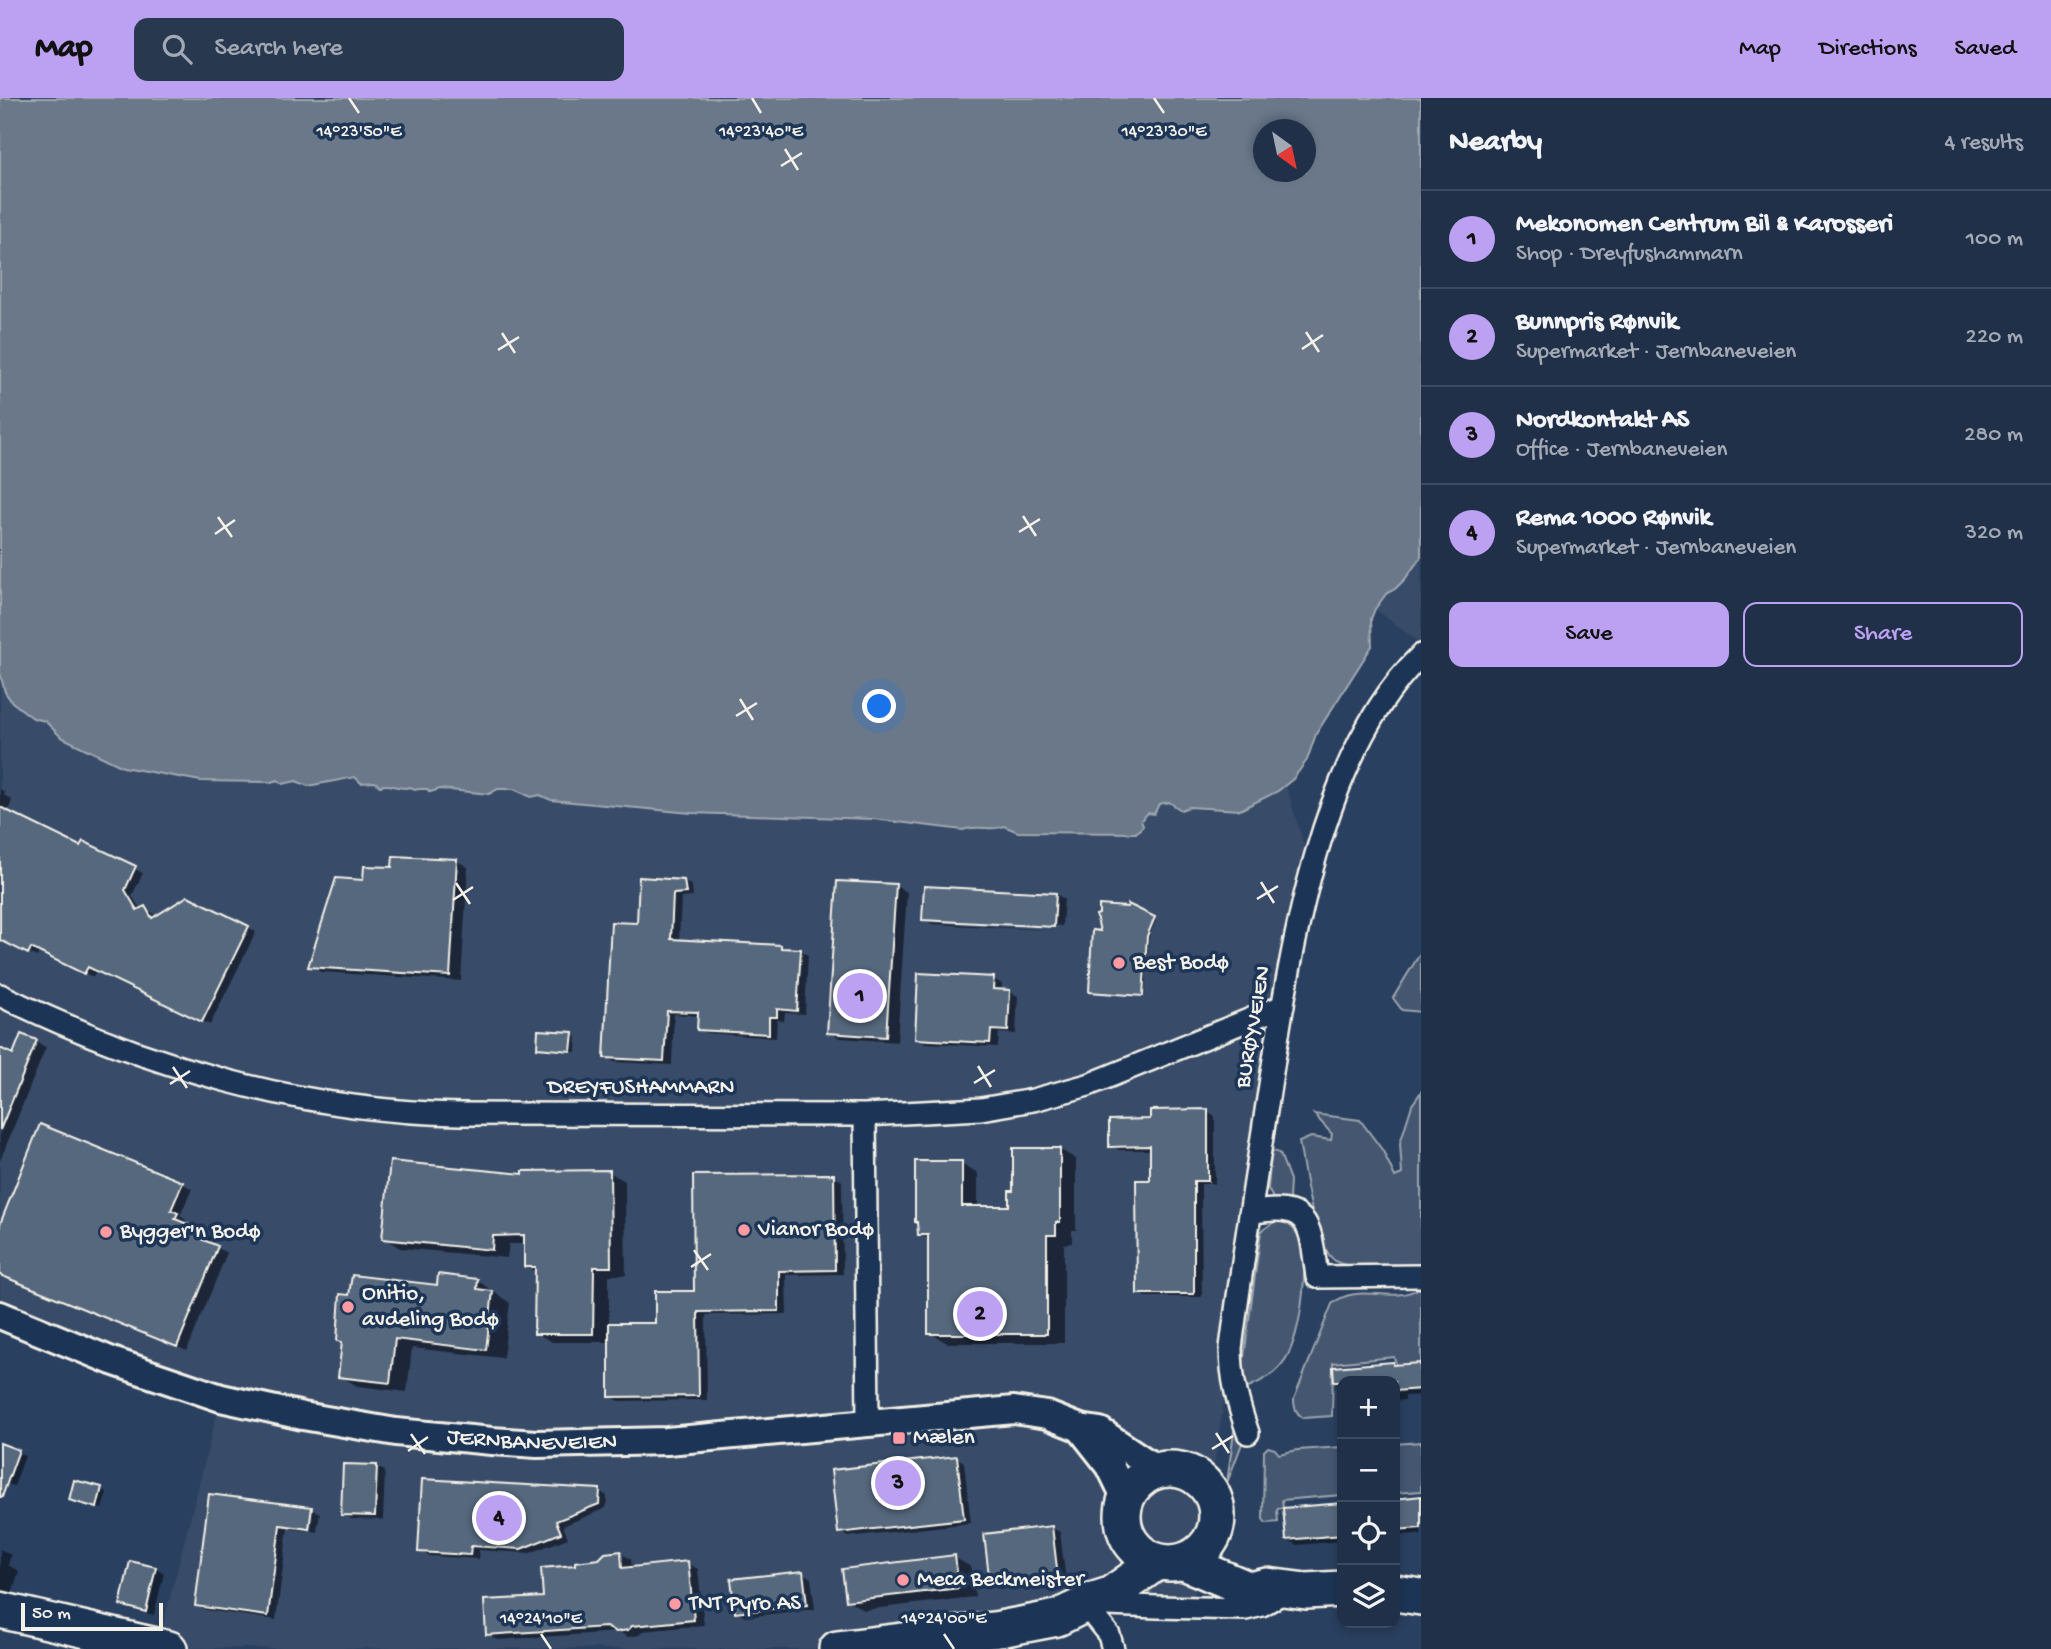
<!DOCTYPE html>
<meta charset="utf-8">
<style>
body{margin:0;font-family:"Gochi Hand",sans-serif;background:#28384f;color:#f1f3f6}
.controls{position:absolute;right:21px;bottom:21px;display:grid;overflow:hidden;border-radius:14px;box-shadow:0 4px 10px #0003}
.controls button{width:63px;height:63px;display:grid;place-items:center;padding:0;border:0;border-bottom:2px solid #3d4b60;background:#203048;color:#f1f3f6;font:35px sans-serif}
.compass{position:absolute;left:1253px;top:21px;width:63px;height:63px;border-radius:50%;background:#203048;box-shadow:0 4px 10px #0003;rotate:147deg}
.scale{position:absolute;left:21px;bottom:18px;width:142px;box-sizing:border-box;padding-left:7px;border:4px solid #f4f1e8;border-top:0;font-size:19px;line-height:24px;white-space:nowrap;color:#f4f1e8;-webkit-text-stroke:5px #1d3557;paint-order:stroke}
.you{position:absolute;left:880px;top:609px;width:24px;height:24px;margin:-18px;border:5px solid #fff;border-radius:50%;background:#1a73e8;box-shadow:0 0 0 10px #1a73e833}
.badge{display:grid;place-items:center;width:46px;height:46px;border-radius:50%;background:#bca0f2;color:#111;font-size:23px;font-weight:700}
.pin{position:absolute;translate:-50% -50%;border:4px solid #fff;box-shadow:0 2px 7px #0006}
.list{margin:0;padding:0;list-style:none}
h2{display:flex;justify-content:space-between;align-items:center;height:91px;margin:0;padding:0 28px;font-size:30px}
h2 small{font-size:23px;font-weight:400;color:#a2a9b4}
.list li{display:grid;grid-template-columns:46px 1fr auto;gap:21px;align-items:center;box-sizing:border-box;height:98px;padding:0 28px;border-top:2px solid #3d4b60}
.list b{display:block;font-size:26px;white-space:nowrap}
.list p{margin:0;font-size:23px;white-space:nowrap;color:#a2a9b4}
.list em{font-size:23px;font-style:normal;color:#a2a9b4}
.actions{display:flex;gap:14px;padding:21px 28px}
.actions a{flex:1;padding:16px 0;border:2px solid #bca0f2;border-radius:14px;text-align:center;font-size:24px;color:#bca0f2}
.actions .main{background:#bca0f2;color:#111}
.icon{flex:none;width:38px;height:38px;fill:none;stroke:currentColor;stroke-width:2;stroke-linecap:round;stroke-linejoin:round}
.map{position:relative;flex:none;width:1421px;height:1551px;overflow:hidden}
header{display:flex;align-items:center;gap:42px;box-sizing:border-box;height:98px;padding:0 35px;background:#bca0f2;color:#111}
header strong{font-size:33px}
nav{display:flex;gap:38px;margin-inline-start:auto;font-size:24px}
.search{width:490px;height:63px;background:#28384f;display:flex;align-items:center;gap:18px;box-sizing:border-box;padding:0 24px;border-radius:14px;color:#a2a9b4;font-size:26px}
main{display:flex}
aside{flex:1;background:#203048}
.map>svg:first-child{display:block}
</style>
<header>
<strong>Map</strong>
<div class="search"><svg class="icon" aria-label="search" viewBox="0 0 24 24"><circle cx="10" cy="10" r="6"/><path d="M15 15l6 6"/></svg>Search here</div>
<nav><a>Map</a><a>Directions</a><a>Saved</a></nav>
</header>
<main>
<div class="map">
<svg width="1421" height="1551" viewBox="0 0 1421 1551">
<rect width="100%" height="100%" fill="#2a4060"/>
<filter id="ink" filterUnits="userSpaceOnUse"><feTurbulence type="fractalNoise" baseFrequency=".0143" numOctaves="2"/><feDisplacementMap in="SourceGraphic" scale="14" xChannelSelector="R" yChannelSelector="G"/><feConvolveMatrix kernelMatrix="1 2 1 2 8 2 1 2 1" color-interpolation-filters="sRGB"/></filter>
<g filter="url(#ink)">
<path fill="#374c69" d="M1421,459V546L1375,511L1386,496L1395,491L1405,481Z
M0,575L5,594L12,604L33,620L45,623L61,639L271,684L279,682L283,686L296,683L308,688L355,679L361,685L375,684L404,691L410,688L434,694L440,691L489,696L498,690L514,691L531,699L540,697L551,702L873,721L963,732L973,728L999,731L1004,728L1018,734L1136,735L1141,732L1143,718L1159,706L1169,704L1181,712L1189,709L1240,712L1252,708L1286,687L1312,775L1283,908L1193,1509L837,1551L157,1550L221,1300L0,1217Z"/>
<path fill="#445771" stroke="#9ca4ac" stroke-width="2" d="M1421,854V914L1402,912L1393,900Z
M1421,994V1169C1395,1169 1364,1174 1339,1165C1314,1156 1304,1069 1299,1044L1311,1039L1331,1042L1332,1036L1314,1016L1360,1022L1383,1053L1395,1079L1402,1076L1400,1045L1412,1007Z
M1275,1053L1280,1056L1290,1082L1289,1102H1274L1268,1091L1271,1055Z
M1278,1122C1286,1125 1291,1127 1296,1134C1312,1160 1301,1228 1289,1255C1279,1275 1263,1283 1244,1291L1246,1335L1227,1385L1261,1133Z
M1418,1191H1421V1269L1397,1270L1394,1259L1333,1265L1332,1318L1303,1320C1296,1315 1294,1310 1294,1301L1332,1206C1357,1184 1391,1206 1418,1191Z
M1421,1344V1393L1395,1395V1346Z
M1268,1349L1275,1351L1279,1356L1298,1352L1342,1349V1397L1282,1402L1283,1410L1277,1411L1278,1424L1266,1425L1263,1421L1264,1353Z"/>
<path fill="#6a788a" stroke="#a1a8b0" stroke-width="2" fill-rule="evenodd" d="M0,0H1421V459L1405,481L1395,491L1386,496L1375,511L1371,521L1372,548L1316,636L1307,662L1293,681L1278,693L1240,712L1189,709L1181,712L1169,704L1159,706L1154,716L1148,715L1141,722L1143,728L1136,735L1018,734L1004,728C994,734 978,726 963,732L873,721L691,715L551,702L540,697L531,699L514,691H498L489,696L440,691L430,694L427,691H415L410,689C399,693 391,684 380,688L375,684L361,685L355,679L308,688L296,683L283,686L278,682L271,684L201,683L123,669L61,639L45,623L33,620L12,604L5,594L0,575ZM1264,32H1306V74H1264Z"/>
<path fill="#0007" d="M0,691L5,694L4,697L12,702L8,715L81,750L83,745L143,775L132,798L141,812L145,810L153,815L156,819L248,829L256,834L210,927L97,872L93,879L39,854L37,859L0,841Z
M457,763L468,769L461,883L321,874L310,868L365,784L394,771Z
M684,783L692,788L693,799L681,800L679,843L780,849L785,852H800L808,857L805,916L785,915L784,923L777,922L776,940L707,935L698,931L699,918L674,916L672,967L614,964L606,959L639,827Z
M895,788L907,794L897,944L840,940L829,934Z
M1056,796L1064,801L1062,828L930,821V824L1062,833L932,826L924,821Z
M1129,809L1156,822L1149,839L1145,898L1092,895L1090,893L1103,835Z
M994,881L1002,886L1001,893L1010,894L1018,898L1016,936L999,935L998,949L925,945L917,940Z
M572,936L577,939L576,954L543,952L538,949Z
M22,938L46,949L0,1063V952L14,959Z
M1207,1013L1215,1018V1086H1201L1202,1199H1146L1138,1195L1152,1084V1052H1119L1111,1048L1152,1023Z
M1059,1051L1076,1061V1132H1072V1145L1064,1146V1245H947L930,1235V1142L919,1136L961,1065L978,1075V1110H1011Z
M609,1074L625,1083L626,1177H609V1227H657L834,1078L842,1083L843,1176L786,1177L787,1216L706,1217L707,1302L619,1303L611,1298V1244H552L536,1235L537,1175L526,1168V1146H509L507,1160L400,1150L384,1140L525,1078Z
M182,1085L192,1091L180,1118L186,1122L185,1126L210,1138V1146L227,1155L187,1253L0,1177V1131Z
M478,1183L510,1205L503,1260L412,1250L407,1294L357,1288L340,1278L438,1189Z
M1392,1266L1397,1269L1421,1267V1297L1405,1298V1302L1395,1303V1283H1342V1303L1338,1300L1335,1271Z
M0,1347L25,1358L14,1388L5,1385L0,1400Z
M956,1359L964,1364L971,1425L848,1439L840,1434Z
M376,1369L385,1373L383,1422L351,1421L343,1416Z
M76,1384L107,1394L102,1411L71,1401Z
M599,1393L607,1398L606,1410L563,1428L568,1440L530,1455L479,1452L478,1461L428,1458L420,1453Z
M211,1398L313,1411H310L307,1433L288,1430L276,1522L205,1512L196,1507Z
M1421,1400V1438L1417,1436L1401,1437L1395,1434V1404Z
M1342,1407V1443L1297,1447L1287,1441Z
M313,1412L320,1415L317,1434L311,1433Z
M1052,1430L1060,1434L1066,1483L1000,1491L992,1486Z
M0,1451L11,1457L8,1467L19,1473L12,1495L0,1494Z
M620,1455L631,1461L632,1471L687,1465L698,1471L704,1527L643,1533L639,1537L628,1539L619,1534L498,1542L487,1536L545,1501L577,1469Z
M954,1459L971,1469L975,1499L864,1512L847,1502Z
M156,1470L164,1475L154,1517L130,1511L122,1507Z
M803,1475L811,1480L815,1511L745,1519L736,1514Z"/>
<path fill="#56677d" stroke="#f4f1e8" stroke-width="2" d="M0,709L80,748L83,743L136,768L125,792L137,812L145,808L152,820L188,798L249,828L202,924L88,869L84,876L31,850L28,856L0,842Z
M393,758L457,761L450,878L308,869L336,780L363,782L364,768L392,769Z
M639,779L684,782L686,795L673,796L671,841L781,847V850L801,851L797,913L777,911V919H769V936L697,932L698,914L667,913L664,963L604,960L611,824L637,825Z
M837,783L896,786L886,939L827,935Z
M924,788L1056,795L1054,829L922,822Z
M1128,806L1155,819L1147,838L1143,898L1089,894L1092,832L1100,833L1096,817L1099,816V807L1127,809Z
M918,875L994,879L993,891L1010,892L1008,933L991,932L990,945L915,941Z
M538,932L573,934L571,953L537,950Z
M21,936L37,942L0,1032V950L13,956Z
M1208,1011V1083H1194V1196H1137L1136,1082H1150V1048L1109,1049V1022L1150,1021V1012Z
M40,1026L183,1084L171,1112L178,1115L175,1121L200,1131L201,1141L218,1148L177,1249L0,1177V1126Z
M1013,1050H1060V1124H1056V1137H1047V1236H928V1137H918L917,1124H915V1063H962V1108H1009V1093H1013Z
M390,1063L523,1076V1073L610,1072L611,1169H594L593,1236H534L535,1169H524V1137L493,1138L492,1152L382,1141Z
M834,1076L835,1172L779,1173V1213L698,1214L699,1298L609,1299V1225H655V1193H694L693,1077Z
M438,1176L478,1181L477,1191L493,1193L486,1252L395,1241L390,1285L338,1279L342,1244L337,1243L340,1196L349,1197L352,1177L437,1187Z
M1393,1264V1267L1420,1265L1421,1291L1395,1293V1283H1334L1333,1269Z
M0,1345L19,1352L2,1399H0Z
M957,1358L964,1421L838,1435L831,1372Z
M343,1366L377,1367L375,1418L341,1417Z
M422,1381L600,1391L599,1406L556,1423L561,1435L521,1451L471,1448L470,1457L418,1454Z
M74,1382L102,1389L97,1410L69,1402Z
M209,1396L312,1409L309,1431L280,1427L268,1518L195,1508Z
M1421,1398V1430L1395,1432V1401Z
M1342,1405V1437L1286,1442L1283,1410Z
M1052,1428L1058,1479L990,1487L984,1436Z
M621,1453L622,1470L688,1463L694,1522L632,1528L628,1532L616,1534L606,1529L486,1537L484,1502L543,1499L541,1470L575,1467V1464L599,1461L605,1455Z
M955,1457L959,1490L846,1503L842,1471Z
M130,1463L156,1469L146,1514L120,1507Z
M803,1473L807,1507L735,1515L731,1481Z"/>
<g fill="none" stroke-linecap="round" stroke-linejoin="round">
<defs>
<path id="minor" d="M0,897C143,967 301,1014 461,1016L865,1017L981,1011L1033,1002L1088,987L1283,908
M865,1017L868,1324
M1250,1115C1312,1103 1310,1127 1317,1179L1421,1178
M1248,1335C1238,1306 1231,1281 1231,1250C1241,1171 1254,1092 1266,1013C1288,872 1315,660 1421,557
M1099,1504L1108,1507L1157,1509L1246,1511L1262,1507L1286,1493
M1085,1507L1109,1537L1113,1551"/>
<g id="tertiary">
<path id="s1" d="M0,1217L112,1263L221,1300L303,1318L396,1334L492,1343L537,1346L667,1343L1014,1312L1047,1317L1080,1330L1100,1333L1158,1372"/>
<path d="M1080,1330L1110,1368L1126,1401"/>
</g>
<path id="primary" d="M1123 1418a47 47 0 1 1 94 0a47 47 0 1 1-94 0Z
M1184,1464L1250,1492L1267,1488L1306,1493L1342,1491
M1395,1495L1421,1499
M0,1512L169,1551
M837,1551L1000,1531L1057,1520L1094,1502L1110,1497L1157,1464"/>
</defs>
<use href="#minor" stroke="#f4f1e8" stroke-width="26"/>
<use href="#tertiary" stroke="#f4f1e8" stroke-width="32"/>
<use href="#primary" stroke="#f4f1e8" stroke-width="40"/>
<use href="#minor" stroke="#1d3557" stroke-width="21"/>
<use href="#tertiary" stroke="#1d3557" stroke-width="26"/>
<use href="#primary" stroke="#1d3557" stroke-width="35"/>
</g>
</g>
<path fill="none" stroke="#f4f1e8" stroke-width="2.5" d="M349,0L359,15M752,0L761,15M1154,0L1164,15M785,51L798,72M781,68L802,55M1306,234L1319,254M502,235L515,255M1302,251L1323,237M498,252L519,239M1023,418L1036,438M218,419L232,439M1019,434L1040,421M215,436L235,422M740,601L753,622M736,618L757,605M1261,784L1274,805M456,785L470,806M1257,801L1278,788M453,802L473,789M978,968L991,989M173,969L187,990M974,985L995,972M170,986L190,973M694,1152L708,1172M691,1169L711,1156M1216,1335L1229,1355M411,1336L425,1356M1212,1351L1233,1338M408,1353L428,1339M541,1536L551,1551M944,1536L954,1551"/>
<g fill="#ff9aa2" stroke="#1d3557" stroke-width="2.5">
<circle cx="1119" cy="865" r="7"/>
<circle cx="744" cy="1132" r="7"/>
<circle cx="106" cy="1134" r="7"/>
<circle cx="348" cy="1209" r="7"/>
<rect x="892" y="1333" width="14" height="14" rx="3.5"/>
<circle cx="903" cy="1482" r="7"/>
<circle cx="675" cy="1506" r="7"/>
</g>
<g text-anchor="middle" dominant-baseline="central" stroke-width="7" stroke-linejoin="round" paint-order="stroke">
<g font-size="23" fill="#f4f1e8" stroke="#1d3557" text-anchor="start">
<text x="1133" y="865">Best Bodø</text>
<text x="758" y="1132">Vianor Bodø</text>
<text x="120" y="1134">Bygger'n Bodø</text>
<text x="362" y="1196">Onitio,<tspan x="362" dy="26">avdeling Bodø</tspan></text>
<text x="913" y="1340">Mælen</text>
<text x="917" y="1482">Meca Beckmeister</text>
<text x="689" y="1506">TNT Pyro AS</text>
</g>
<g font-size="23" fill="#f4f1e8" stroke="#1d3557">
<text transform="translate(1254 929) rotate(-80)">BURØYVEIEN</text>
<text x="641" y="990">DREYFUSHAMMARN</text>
<text stroke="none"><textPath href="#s1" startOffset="551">JERNBANEVEIEN</textPath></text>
</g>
</g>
<g font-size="18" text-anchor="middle" fill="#f4f1e8" stroke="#1d3557" stroke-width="7" stroke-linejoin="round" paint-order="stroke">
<text x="359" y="38">14°23'50"E</text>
<text x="761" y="38">14°23'40"E</text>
<text x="1164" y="38">14°23'30"E</text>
<text x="541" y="1525">14°24'10"E</text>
<text x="944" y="1525">14°24'00"E</text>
</g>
</svg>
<div class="controls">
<button>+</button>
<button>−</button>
<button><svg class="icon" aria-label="locate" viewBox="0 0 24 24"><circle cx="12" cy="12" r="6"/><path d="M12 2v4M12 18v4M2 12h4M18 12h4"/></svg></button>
<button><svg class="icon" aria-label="layers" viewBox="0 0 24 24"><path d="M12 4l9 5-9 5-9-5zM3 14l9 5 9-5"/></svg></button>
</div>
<svg class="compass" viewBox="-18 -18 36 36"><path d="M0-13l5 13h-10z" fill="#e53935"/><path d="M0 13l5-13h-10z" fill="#a2a9b4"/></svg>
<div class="scale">50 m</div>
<div class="you"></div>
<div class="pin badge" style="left:860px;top:898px">1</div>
<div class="pin badge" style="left:980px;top:1216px">2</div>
<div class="pin badge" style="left:898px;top:1385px">3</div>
<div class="pin badge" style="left:499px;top:1420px">4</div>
</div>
<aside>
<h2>Nearby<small>4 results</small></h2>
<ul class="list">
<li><span class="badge">1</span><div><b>Mekonomen Centrum Bil &amp; Karosseri</b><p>Shop · Dreyfushammarn</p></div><em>100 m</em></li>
<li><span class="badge">2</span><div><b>Bunnpris Rønvik</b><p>Supermarket · Jernbaneveien</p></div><em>220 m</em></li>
<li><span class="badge">3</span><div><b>Nordkontakt AS</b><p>Office · Jernbaneveien</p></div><em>280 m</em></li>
<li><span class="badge">4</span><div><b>Rema 1000 Rønvik</b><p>Supermarket · Jernbaneveien</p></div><em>320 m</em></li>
</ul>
<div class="actions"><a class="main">Save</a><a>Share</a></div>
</aside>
</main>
